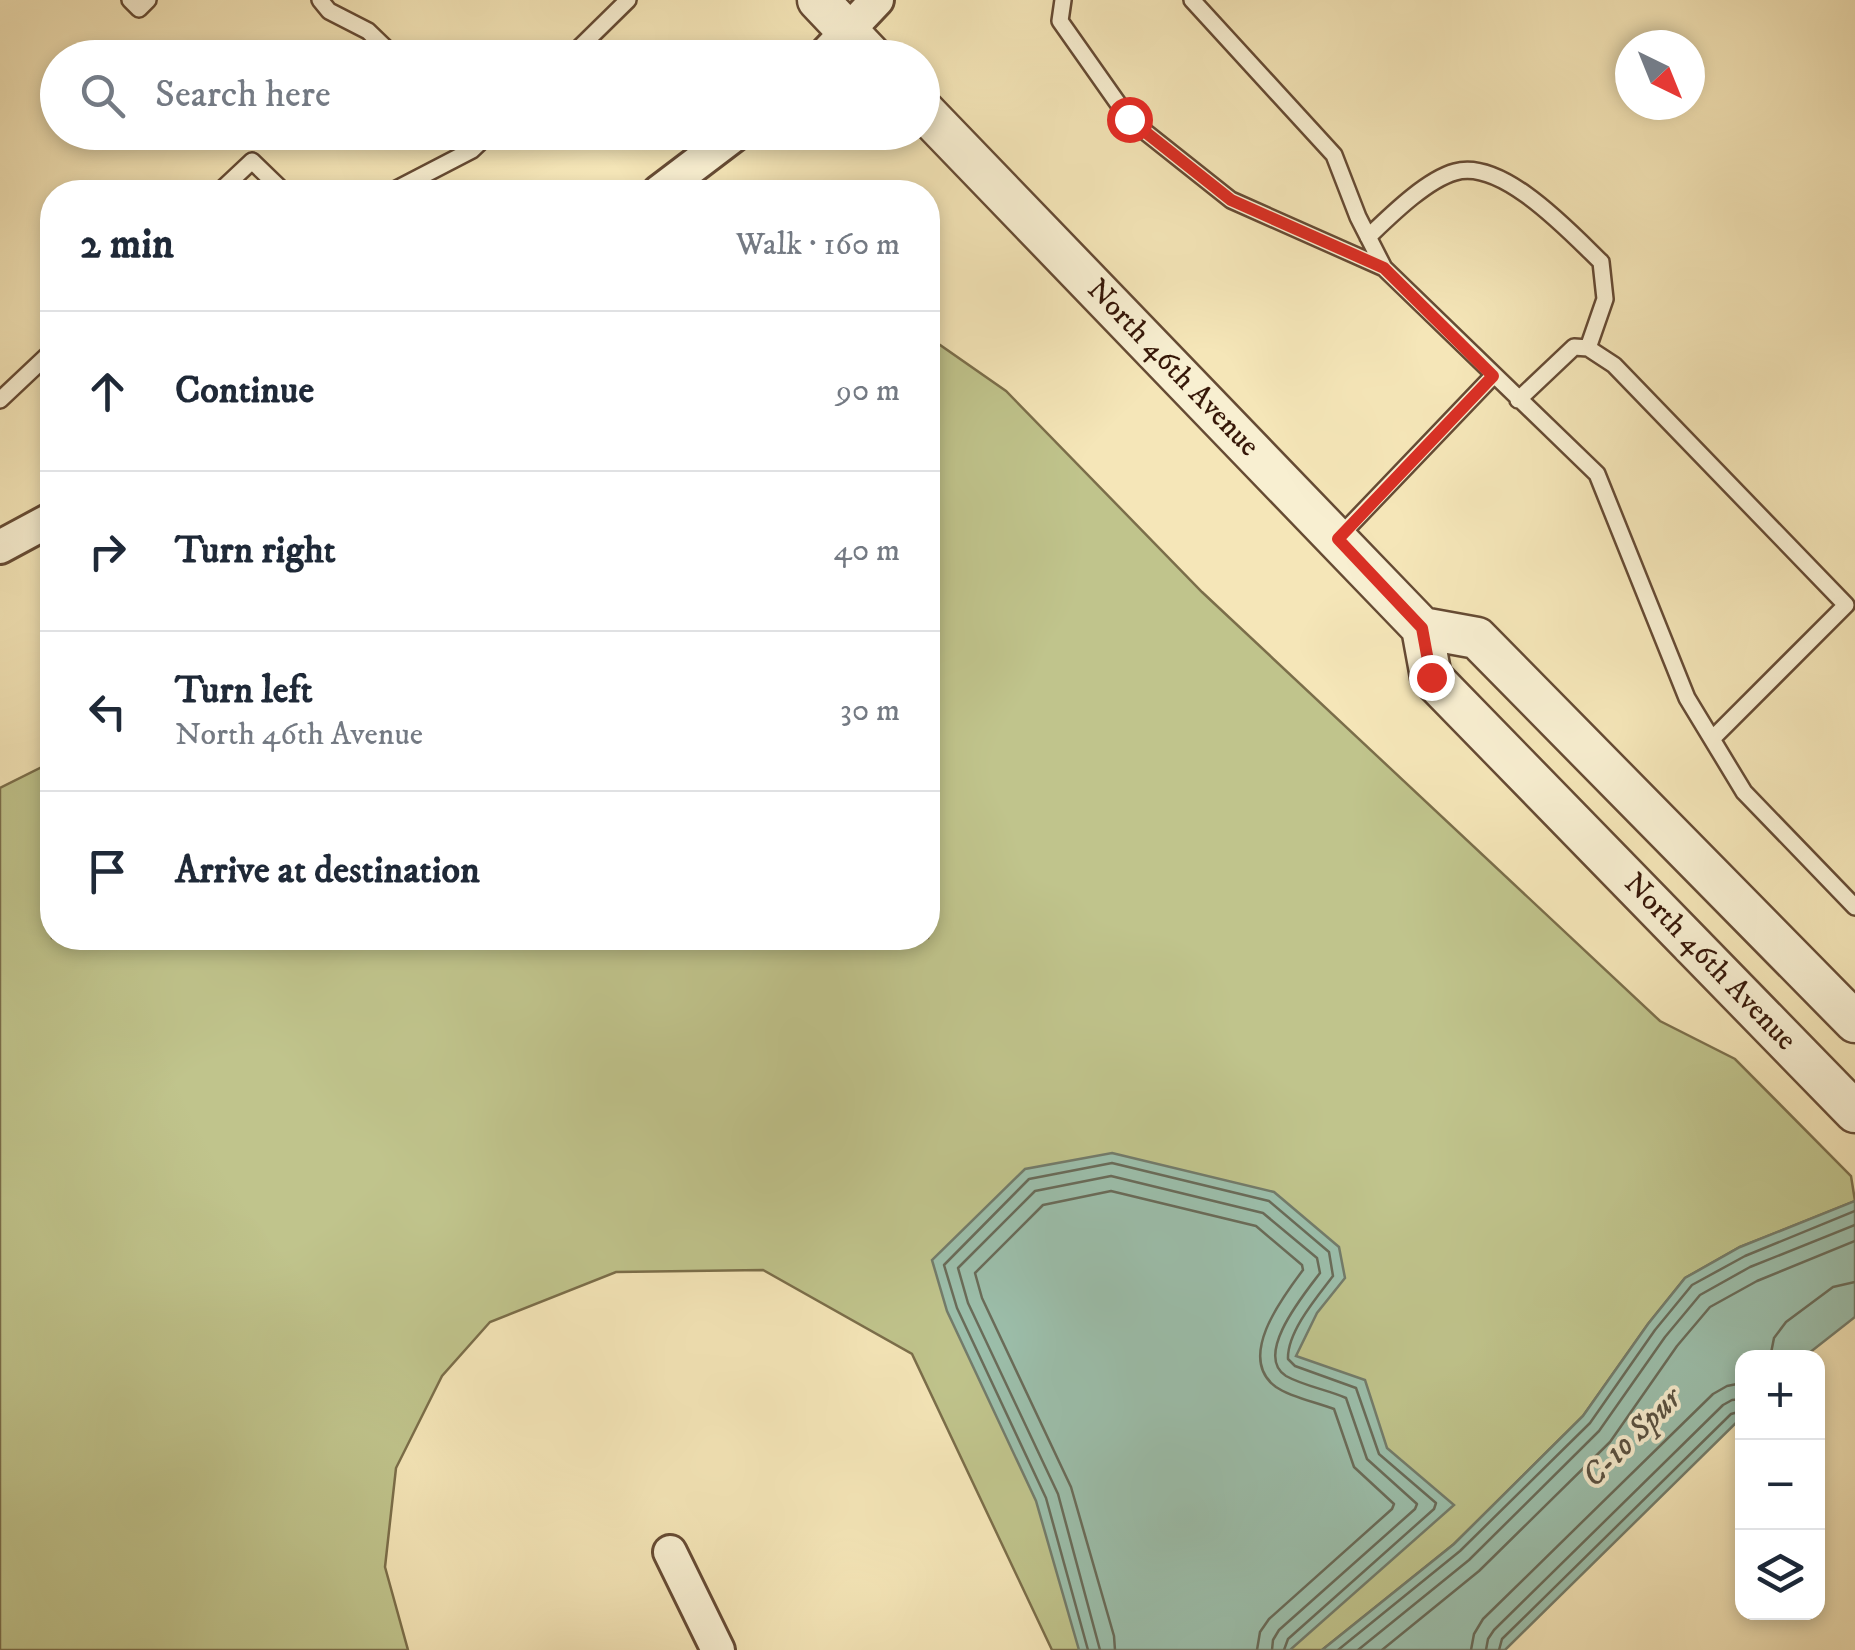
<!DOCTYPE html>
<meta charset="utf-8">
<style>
body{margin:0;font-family:"IM FELL DW Pica",serif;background:#f2f2f3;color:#1f2937}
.controls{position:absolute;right:30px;bottom:30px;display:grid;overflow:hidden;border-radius:20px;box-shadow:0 5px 15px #0003}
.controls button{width:90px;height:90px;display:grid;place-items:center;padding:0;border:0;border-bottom:2px solid #e0e1e3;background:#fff;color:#1f2937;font:50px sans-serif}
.compass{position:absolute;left:1615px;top:30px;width:90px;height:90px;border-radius:50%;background:#fff;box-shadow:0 5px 15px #0003;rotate:137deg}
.stop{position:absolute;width:30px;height:30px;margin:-22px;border:8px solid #d93025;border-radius:50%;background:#fff}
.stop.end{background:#d93025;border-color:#fff;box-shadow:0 2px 10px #0008}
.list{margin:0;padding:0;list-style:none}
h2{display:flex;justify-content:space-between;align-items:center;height:130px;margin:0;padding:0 40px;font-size:42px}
h2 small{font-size:32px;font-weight:400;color:#747a83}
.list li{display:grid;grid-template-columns:65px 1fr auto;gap:30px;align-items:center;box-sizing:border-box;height:160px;padding:0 40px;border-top:2px solid #e0e1e3}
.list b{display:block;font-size:38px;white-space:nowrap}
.list p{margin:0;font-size:32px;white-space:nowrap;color:#747a83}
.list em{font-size:32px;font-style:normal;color:#747a83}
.icon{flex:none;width:55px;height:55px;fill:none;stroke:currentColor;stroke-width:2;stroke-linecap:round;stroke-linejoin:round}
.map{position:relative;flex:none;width:1855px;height:1650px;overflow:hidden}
.search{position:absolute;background:#fff;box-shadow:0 5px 15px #0003;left:40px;top:40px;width:900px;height:110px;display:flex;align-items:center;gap:25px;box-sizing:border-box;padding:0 35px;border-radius:55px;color:#747a83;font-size:38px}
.panel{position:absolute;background:#fff;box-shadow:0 5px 15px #0003;left:40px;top:180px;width:900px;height:770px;border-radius:40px}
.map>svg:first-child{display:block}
</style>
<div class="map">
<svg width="1855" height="1650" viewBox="0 0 1855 1650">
<rect width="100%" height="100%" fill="#f5e6b8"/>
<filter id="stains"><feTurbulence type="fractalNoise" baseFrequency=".002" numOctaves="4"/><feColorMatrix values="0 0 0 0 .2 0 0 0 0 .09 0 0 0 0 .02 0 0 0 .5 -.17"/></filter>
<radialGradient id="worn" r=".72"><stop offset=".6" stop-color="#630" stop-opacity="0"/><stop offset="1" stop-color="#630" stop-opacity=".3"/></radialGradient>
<path fill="#c0c48c" stroke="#7b6e4a" stroke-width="2.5" d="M928,342L940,345L1006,391L1202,592L1660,1021L1735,1059L1851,1176L1855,1201L1740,1247L1685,1278L1648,1324L1583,1416L1454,1544L1322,1650H1052L912,1354L763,1270L616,1272L490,1322L442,1376L396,1468L385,1567L408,1650H0V788L52,762V938H928Z"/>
<path fill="#9cc0ad" stroke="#737c6b" stroke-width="2.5" d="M1112,1153L1274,1192L1339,1247L1345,1278L1317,1313L1296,1356L1365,1380L1387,1448L1454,1505L1290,1650H1079L1036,1501L947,1311L932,1260L1025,1169Z
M1855,1201V1317L1804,1357L1742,1358V1417L1505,1650H1322L1454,1544L1583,1416L1648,1324L1685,1278L1740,1247Z"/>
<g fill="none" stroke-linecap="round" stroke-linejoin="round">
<path stroke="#696c5a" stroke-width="2.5" d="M1770,1358L1774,1338L1786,1322L1833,1287L1855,1282
M1088,1650L1046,1498L957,1308L944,1265L1029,1179L1112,1163L1269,1201L1329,1252L1333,1276C1317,1297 1287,1332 1288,1359L1295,1366L1356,1388L1379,1454L1436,1503L1434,1509L1288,1639L1284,1650
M1100,1650L1058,1494L968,1303L958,1268L1035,1191L1111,1176L1263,1213L1317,1258L1320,1273C1305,1293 1253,1355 1286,1376C1304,1386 1328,1390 1346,1398L1367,1459L1417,1504L1415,1509L1279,1630L1273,1640L1272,1650
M1115,1650L1114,1636L1071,1487L982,1298L975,1273L1043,1205L1111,1191L1256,1226L1302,1265L1303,1270C1282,1298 1236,1358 1276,1387C1292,1398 1316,1402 1334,1409L1354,1467L1394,1504L1392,1509L1269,1619L1260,1632L1257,1650
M1338,1650L1460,1551L1590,1423L1655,1330L1692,1285L1745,1256L1855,1211
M1358,1650L1469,1560L1599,1431L1665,1337L1700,1295L1750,1267L1855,1225
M1382,1650L1479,1571L1610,1442L1677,1346L1710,1307L1757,1281L1855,1241
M1471,1650L1474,1634L1483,1619L1713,1394L1727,1386L1742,1383
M1486,1650L1488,1639L1494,1630L1723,1405L1732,1400L1742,1399
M1499,1650L1502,1639L1731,1414L1742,1411"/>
<defs>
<path id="service" d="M130,0L139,9L148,0
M320,0L329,11L368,31L396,58
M1063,0L1060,21L1129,119L1231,200L1384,268
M1192,0L1334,155L1358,217L1384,268L1597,474L1687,698L1744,792L1855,907
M569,58L628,0
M219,192L252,161L284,192
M391,192L472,150L491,132
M1368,237C1390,216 1426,180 1455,172C1502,158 1570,232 1601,262L1605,299L1588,348
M0,400L52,351
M1518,400L1574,347L1588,348L1614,365L1846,605L1712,739
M1337,539L1493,376"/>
<path id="minor" d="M822,58L877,0
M659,192L738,132
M0,547L52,519
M670,1552L718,1650"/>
<path id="tertiary" d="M818,0L873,58
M922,109L1422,628L1431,677L1855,1112
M1422,628L1477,638L1855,1022"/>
</defs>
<use href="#service" stroke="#664b34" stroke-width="20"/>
<use href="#minor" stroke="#664b34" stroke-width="38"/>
<use href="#tertiary" stroke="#664b34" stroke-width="45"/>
<use href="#service" stroke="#f8efd1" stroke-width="15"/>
<use href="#minor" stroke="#f8efd1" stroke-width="32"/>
<use href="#tertiary" stroke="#f8efd1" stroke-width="40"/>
</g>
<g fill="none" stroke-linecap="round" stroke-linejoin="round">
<path stroke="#d93025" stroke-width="12" d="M1129,119L1231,200L1384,268L1493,376L1338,539L1422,628L1431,677"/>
</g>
<g text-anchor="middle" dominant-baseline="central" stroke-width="8" stroke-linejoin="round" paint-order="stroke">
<g font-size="30" fill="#361708" stroke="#f8efd1">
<text transform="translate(1173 368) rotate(46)">North 46th Avenue</text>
<text transform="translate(1710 962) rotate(46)">North 46th Avenue</text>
</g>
<g font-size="32" font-style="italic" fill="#5a5242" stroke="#f8efd1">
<text transform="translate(1632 1438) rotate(-45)">C-10 Spur</text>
</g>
</g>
<rect width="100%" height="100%" filter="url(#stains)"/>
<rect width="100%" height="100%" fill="url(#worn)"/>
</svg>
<div class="controls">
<button>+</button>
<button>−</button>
<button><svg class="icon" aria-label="layers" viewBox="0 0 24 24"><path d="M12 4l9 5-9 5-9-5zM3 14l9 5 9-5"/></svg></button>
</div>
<svg class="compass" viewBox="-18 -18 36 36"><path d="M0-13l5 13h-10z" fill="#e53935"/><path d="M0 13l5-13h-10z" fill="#747a83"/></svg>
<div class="stop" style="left:1129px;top:119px"></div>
<div class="stop end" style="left:1431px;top:677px"></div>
<div class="search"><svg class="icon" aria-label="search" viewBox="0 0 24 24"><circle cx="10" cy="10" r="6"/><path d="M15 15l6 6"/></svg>Search here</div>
<section class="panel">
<h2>2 min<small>Walk · 160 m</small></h2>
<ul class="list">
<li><svg class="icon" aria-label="ahead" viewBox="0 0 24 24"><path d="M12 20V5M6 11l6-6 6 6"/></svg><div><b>Continue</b></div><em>90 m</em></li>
<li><svg class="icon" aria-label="right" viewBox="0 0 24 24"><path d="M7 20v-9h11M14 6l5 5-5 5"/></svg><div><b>Turn right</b></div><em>40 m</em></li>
<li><svg class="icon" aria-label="left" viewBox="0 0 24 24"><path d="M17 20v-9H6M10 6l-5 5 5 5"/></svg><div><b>Turn left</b><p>North 46th Avenue</p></div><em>30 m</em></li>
<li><svg class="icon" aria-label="arrive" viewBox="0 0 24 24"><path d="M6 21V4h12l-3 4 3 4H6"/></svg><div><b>Arrive at destination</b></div></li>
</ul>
</section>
</div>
